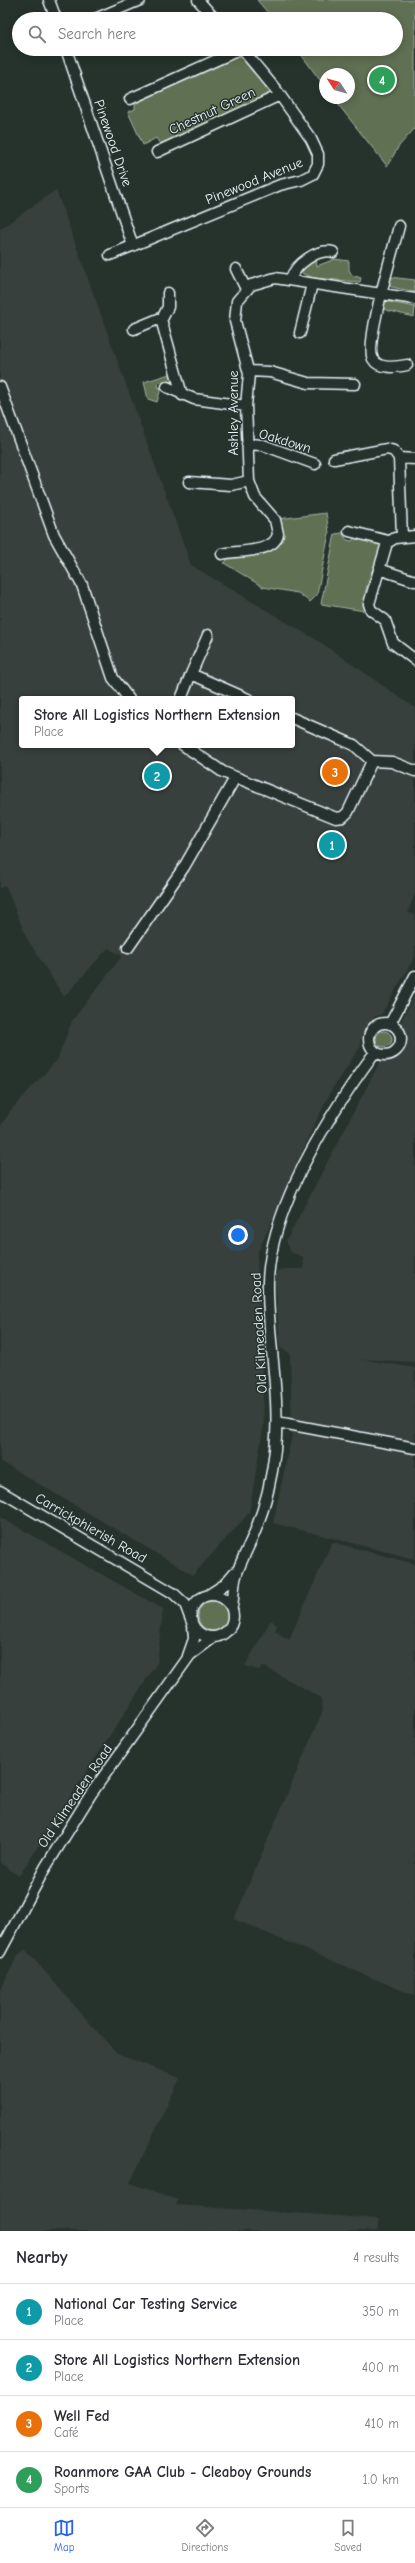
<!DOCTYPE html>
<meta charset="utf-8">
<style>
body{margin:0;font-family:"Comic Neue",sans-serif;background:#f7f7f7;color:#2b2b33}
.compass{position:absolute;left:319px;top:68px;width:36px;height:36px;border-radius:50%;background:#fff;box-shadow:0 2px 10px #0003;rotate:306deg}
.you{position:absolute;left:238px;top:1235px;width:14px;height:14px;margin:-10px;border:3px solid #fff;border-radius:50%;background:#1a73e8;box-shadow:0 0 0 6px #1a73e833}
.badge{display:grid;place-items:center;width:26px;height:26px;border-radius:50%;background:#2563eb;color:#fff;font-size:13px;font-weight:700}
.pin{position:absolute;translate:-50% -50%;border:2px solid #fff;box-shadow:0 1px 4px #0006}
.popup{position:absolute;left:19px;top:696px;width:276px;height:52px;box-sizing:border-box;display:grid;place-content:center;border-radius:4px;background:#fff;filter:drop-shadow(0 1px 3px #0005);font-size:13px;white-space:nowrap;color:#7c7c81}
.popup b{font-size:15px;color:#2b2b33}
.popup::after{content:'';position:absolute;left:50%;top:100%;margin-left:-8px;border:8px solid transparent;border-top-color:#fff}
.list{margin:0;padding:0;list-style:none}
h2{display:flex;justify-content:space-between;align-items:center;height:52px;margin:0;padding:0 16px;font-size:17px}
h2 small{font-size:13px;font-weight:400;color:#7c7c81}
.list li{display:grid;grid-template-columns:26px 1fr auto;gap:12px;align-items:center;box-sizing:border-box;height:56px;padding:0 16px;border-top:1px solid #e1e1e2}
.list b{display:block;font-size:15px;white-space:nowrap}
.list p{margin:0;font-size:13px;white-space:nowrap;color:#7c7c81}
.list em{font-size:13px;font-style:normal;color:#7c7c81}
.icon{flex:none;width:22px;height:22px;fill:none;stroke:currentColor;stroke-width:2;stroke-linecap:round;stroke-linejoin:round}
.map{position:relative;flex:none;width:415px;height:2231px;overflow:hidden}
.search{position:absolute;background:#fff;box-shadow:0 2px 10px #0003;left:12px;right:12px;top:12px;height:44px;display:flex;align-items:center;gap:10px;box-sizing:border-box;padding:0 14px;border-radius:22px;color:#7c7c81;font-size:15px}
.sheet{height:276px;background:#fff}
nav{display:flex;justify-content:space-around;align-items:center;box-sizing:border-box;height:56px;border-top:1px solid #e1e1e2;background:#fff;font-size:11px;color:#7c7c81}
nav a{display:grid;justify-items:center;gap:2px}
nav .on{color:#2563eb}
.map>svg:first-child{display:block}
</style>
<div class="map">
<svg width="415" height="2231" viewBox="0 0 415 2231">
<rect width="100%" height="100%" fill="#26332d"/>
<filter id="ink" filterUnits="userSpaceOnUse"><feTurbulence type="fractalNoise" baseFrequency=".025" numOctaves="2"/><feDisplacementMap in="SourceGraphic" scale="8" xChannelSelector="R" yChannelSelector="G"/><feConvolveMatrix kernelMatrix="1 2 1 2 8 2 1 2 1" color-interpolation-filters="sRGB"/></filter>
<g filter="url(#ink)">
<path fill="#393f3c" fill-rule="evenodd" d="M56,190L191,565L323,644L415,708V893L408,912L415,915V956L381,1015L375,1016L360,1041L361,1046L333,1087L309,1136L257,1254L264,1423L249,1513L193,1575L0,1461V1127L11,1110L57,1060L72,1021L122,956L108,948L64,997L26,937L6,886L0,888V229ZM22,699H292V745H22Z
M415,995V1362L360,1359L415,1368V1559L273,1523L292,1435L290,1353L280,1348L275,1275L279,1270L285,1269H304L303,1257L291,1252L286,1241Z
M0,1517L163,1609L157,1663L19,1876L0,1863Z
M332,1542L415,1564V1996L234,1919L323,1710L320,1697L263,1666L259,1670L245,1666L271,1620L277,1625L275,1631L289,1640Z
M25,1949L117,2054L180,2078L130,2183L178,2200L176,2205L379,2219L377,2231H0V1989L18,1955Z"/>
<path fill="#617052" stroke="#a4b0a5" d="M257,0H415V128L399,146L387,166L333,98H349V74H325V87L297,49H396V19H273Z
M241,54L272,90L267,97L160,144L156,138L143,145L128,112L135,109V98Z
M316,258L317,266L335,259L349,261V270L352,275L361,278L360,282L314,278L298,272Z
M389,277L415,280V292L387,286Z
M384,301L415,307L414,317L382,309Z
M173,373L174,379L172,382H159L158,387L161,388L157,402L148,399L144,382Z
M326,513L329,533L317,595L310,602L298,593L263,587L224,563L234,553H258L280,542L282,533L278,519Z
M342,533L347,540L352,541L357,535L383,544L375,570H372L365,593H367L365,611L321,604L335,534Z
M376 1039a8 8 0 1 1 16 0a8 8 0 1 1-16 0Z
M198 1616a15 15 0 1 1 30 0a15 15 0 1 1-30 0Z"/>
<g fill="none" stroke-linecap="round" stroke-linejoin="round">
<defs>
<path id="minor" d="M49,0L56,19
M198,0L215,19
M95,19L140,0
M66,49L133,246
M130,99L241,49
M157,152L280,95
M399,226C394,247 364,345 373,359C379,370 397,367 407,365
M110,255L280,185L301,180L313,174L318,164V154L311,139L277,91L242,49
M236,269L246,289
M291,279C295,264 318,248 333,252
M161,319L182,395
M134,329L163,317L168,307V293
M300,333L312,284
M249,371L270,372L308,383L355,384
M0,387L54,535L82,585L113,678L129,699
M167,387L194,399L246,406
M247,444L263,445L315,464
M399,458L402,537
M334,459L387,449L394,451L399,458L415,459
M189,482L231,485L249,481
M349,531L388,541
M415,536L395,538L387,543L369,604L371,610L385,620L393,643L415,660
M222,554C237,550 274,554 278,534L275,520L255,497L249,481L246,406L249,374L235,321L237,301L251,285L275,278L415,299
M379,569L415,581
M191,674L208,635
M181,699L191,674L248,699
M292,718L354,745L372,761
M183,745L223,772L336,818L343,817L348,812L372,761L392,762L415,771
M128,948L184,867L235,778
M369 1039a16 16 0 1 1 32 0a16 16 0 1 1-32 0Z
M390,1024L415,976
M277,1422L415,1448
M0,1491L173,1593L185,1604L191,1620
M210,1594L224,1585L235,1572
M191 1616a21 21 0 1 1 42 0a21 21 0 1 1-42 0Z
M232,1606C234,1596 233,1586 236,1576C241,1560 250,1545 256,1529C266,1504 272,1477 275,1450C281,1393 267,1338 268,1282C270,1206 331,1112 375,1052
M188,1656L194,1639L193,1625
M0,1952L45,1868L91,1794L190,1655L214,1637"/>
</defs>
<use href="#minor" stroke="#e8f1f8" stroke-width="13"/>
<use href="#minor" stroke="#26332d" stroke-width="10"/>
</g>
</g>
<g text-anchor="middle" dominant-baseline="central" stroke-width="3" stroke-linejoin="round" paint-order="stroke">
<g font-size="14" fill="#e8f1f8" stroke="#26332d">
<text transform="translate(212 111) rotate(-25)">Chestnut Green</text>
<text transform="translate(113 143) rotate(71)">Pinewood Drive</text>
<text transform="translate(254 181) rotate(-22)">Pinewood Avenue</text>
<text transform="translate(233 413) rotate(-90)">Ashley Avenue</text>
<text transform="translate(285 441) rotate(17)">Oakdown</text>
<text transform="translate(259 1333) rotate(-93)">Old Kilmeaden Road</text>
<text transform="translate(91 1528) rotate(30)">Carrickphierish Road</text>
<text transform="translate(75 1796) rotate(-56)">Old Kilmeaden Road</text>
</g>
</g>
</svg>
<svg class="compass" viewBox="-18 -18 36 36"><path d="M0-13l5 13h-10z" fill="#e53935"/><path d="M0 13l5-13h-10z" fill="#7c7c81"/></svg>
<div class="you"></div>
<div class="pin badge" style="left:332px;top:845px;background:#0f9aa8">1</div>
<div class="pin badge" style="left:157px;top:776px;background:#0f9aa8">2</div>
<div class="popup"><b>Store All Logistics Northern Extension</b>Place</div>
<div class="pin badge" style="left:335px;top:772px;background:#e8710a">3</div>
<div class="pin badge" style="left:382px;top:80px;background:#2e9e5b">4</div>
<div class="search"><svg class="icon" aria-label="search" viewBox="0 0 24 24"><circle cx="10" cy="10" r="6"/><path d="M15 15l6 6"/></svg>Search here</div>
</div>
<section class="sheet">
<h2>Nearby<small>4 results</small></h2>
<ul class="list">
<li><span class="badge" style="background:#0f9aa8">1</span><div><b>National Car Testing Service</b><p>Place</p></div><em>350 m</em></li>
<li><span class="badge" style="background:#0f9aa8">2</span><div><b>Store All Logistics Northern Extension</b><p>Place</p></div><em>400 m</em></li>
<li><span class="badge" style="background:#e8710a">3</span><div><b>Well Fed</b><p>Café</p></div><em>410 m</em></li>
<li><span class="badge" style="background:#2e9e5b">4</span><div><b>Roanmore GAA Club - Cleaboy Grounds</b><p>Sports</p></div><em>1.0 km</em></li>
</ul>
</section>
<nav>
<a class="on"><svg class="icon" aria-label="map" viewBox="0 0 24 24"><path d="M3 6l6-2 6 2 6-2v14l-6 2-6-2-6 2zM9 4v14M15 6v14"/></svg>Map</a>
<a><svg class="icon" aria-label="directions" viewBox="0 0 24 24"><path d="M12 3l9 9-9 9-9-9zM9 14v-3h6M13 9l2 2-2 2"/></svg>Directions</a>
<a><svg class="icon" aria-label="saved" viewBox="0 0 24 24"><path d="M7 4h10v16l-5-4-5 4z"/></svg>Saved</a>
</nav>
